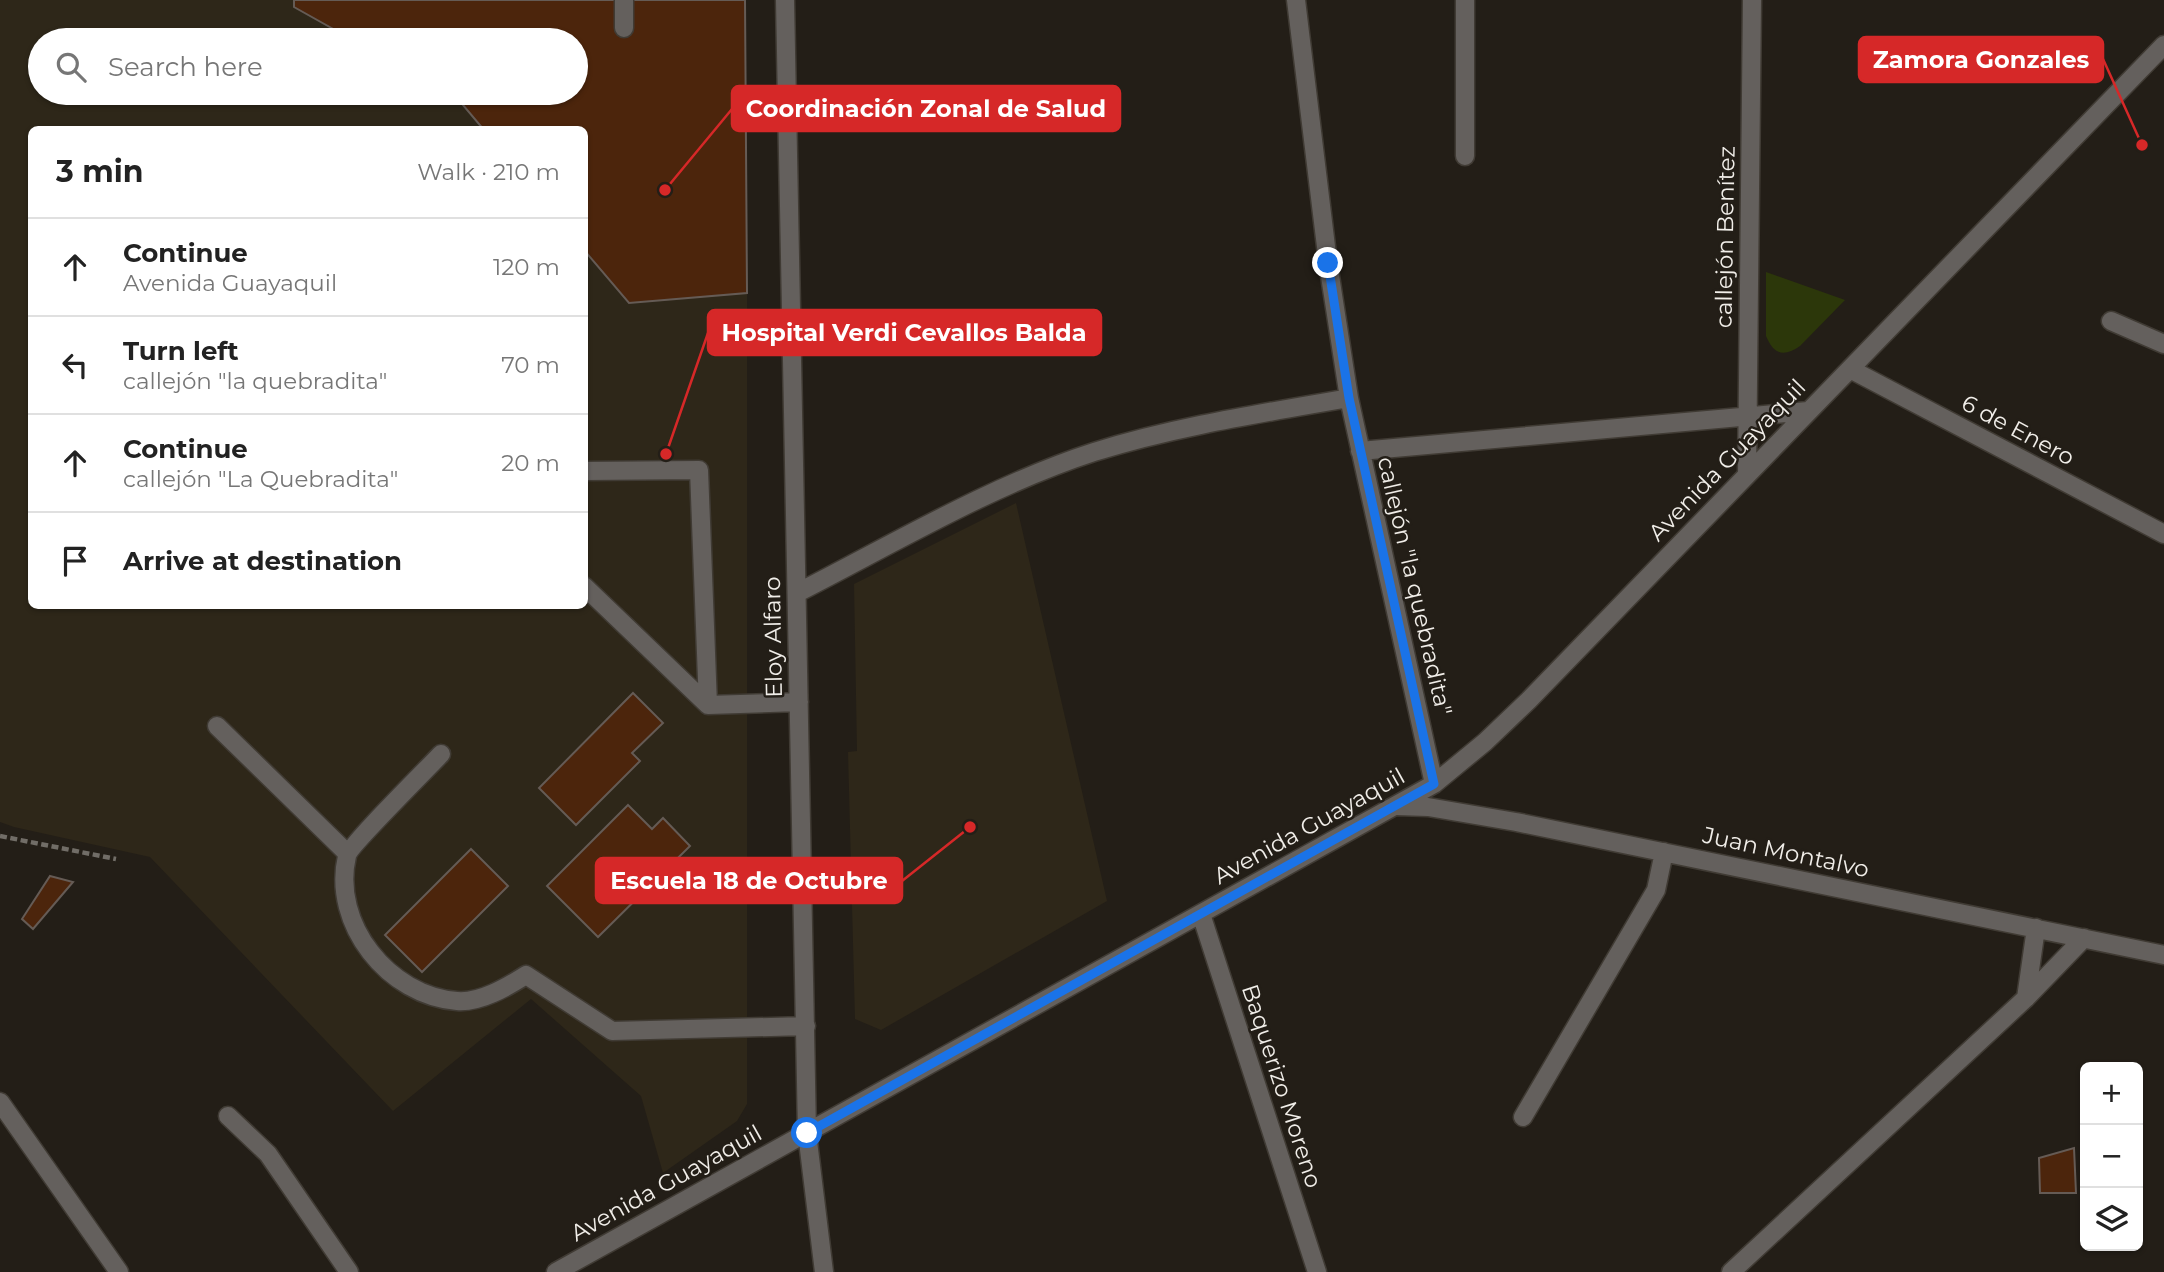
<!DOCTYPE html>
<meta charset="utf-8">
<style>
body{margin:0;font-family:Montserrat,sans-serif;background:#f6f6f6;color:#222}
.controls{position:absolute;right:21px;bottom:21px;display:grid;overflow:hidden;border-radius:10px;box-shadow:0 2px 5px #0004}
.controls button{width:63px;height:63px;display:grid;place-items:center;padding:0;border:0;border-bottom:2px solid #e0e0e0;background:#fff;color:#222;font:35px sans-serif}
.stop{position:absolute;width:21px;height:21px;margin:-16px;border:5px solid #1a73e8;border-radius:50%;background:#fff}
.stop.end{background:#1a73e8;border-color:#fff;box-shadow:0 2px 7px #0008}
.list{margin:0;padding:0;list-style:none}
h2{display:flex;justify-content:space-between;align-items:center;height:91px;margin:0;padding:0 28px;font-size:30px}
h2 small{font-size:23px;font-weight:400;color:#767676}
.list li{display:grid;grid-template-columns:46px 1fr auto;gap:21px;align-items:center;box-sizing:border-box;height:98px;padding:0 28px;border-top:2px solid #e0e0e0}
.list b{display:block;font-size:26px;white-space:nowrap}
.list p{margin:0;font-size:23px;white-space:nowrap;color:#767676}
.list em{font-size:23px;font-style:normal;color:#767676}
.icon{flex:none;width:38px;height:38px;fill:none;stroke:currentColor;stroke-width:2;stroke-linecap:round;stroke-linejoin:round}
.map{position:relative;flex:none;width:2164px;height:1272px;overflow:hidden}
.search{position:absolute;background:#fff;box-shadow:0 2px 5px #0004;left:28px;top:28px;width:560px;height:77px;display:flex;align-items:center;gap:18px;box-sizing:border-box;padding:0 24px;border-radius:38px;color:#767676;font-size:26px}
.panel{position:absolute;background:#fff;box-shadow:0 2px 5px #0004;left:28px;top:126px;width:560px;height:483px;border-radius:10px}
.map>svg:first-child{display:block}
</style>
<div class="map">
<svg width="2164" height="1272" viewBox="0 0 2164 1272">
<rect width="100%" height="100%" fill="#231e17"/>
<path fill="#2e2719" d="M0,0H294V7L353,40H40V93H447L458,99L484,129L32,130V606H584L585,250L629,303L747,293V1104L737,1121L663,1173L641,1096L531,999L393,1111L150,857L14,827L0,822Z
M1016,503L1107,901L881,1030L855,1019L848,752L857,751L854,584Z"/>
<path fill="#2c370a" d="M1766,272L1845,300L1800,346C1784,357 1774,355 1766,336Z"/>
<path fill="#4c250c" stroke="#655b55" stroke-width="2" d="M294,0H745L747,293L629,303L584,250V130H484L458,99L447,93H576V40H353L294,7Z
M633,693L663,723L632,753L640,761L576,825L539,788Z
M628,805L652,829L663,818L690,846L598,937L547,886Z
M471,849L508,886L422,972L385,935Z
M50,876L73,882L33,929L22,919Z
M2074,1148L2076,1193H2040L2039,1158Z"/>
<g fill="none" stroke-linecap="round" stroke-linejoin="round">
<defs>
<path id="minor" d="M624,0V28
M785,0L807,1133L824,1272
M1296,0L1328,263L1349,398L1434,784
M1465,156V0
M2111,321L2164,344
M1850,369L2164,534
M1360,451L1808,411
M584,471L699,470L708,705L799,702
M1747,475L1752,0
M584,586L708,705
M797,593C893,544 992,485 1094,452C1177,426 1264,413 1349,398
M217,726L347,853
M441,754C428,768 349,846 347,856C331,924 389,996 457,1001C480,1003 507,987 526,975L612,1031L806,1026
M1397,806L1428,807L1516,822L2164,955
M1201,914L1317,1272
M2026,998L2036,928
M0,1102L119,1272
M228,1116L268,1154L349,1272
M1523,1117L1656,890L1664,852
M556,1272L1434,784L1485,742L1529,700L2164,45
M1731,1272L2026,998L2084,938"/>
</defs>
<use href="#minor" stroke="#403b34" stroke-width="21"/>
<path stroke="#716d67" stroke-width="4.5" stroke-dasharray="7 3.5" stroke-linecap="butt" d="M0,836L116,859"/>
<use href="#minor" stroke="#64605d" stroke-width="18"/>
</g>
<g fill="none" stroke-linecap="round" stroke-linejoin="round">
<path stroke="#1a73e8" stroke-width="9" d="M807,1133L1434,784L1349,398L1328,263"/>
</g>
<g text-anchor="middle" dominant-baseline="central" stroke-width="5" stroke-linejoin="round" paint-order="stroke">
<g font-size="23" fill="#f1eee9" stroke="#231e17">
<text transform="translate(1725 237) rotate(-89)">callejón Benítez</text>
<text transform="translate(2018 430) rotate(28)">6 de Enero</text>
<text transform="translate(1727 460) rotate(-46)">Avenida Guayaquil</text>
<text transform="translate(1415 586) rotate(77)">callejón "la quebradita"</text>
<text transform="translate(773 637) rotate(-91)">Eloy Alfaro</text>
<text transform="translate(1309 826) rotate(-29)">Avenida Guayaquil</text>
<text transform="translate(1786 852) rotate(12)">Juan Montalvo</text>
<text transform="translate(1282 1086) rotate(72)">Baquerizo Moreno</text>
<text transform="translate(666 1183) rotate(-29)">Avenida Guayaquil</text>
</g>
</g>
<path fill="none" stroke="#d62828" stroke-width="2.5" d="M2142 145L2103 59M665 190L732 109M666 454L708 333M970 827L902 881"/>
<g fill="#d62828" stroke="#231e17" stroke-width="2.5">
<circle cx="2142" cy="145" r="7"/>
<circle cx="665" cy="190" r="7"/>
<circle cx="666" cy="454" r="7"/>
<circle cx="970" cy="827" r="7"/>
</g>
<g fill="#d62828" stroke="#d62828" stroke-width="2.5">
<rect x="1859" y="37" width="244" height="45" rx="7"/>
<rect x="732" y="86" width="388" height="45" rx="7"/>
<rect x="708" y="310" width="393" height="45" rx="7"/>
<rect x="596" y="858" width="306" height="45" rx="7"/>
</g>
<g font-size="24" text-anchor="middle" font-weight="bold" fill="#fff">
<text x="1981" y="68">Zamora Gonzales</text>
<text x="926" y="117">Coordinación Zonal de Salud</text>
<text x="904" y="341">Hospital Verdi Cevallos Balda</text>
<text x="749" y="889">Escuela 18 de Octubre</text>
</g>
</svg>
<div class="controls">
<button>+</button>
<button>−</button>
<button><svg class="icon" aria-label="layers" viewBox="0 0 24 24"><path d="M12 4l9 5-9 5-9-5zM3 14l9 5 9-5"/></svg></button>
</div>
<div class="stop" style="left:807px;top:1133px"></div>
<div class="stop end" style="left:1328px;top:263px"></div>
<div class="search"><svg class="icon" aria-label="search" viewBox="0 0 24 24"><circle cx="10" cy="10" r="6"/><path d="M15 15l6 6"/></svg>Search here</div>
<section class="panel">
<h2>3 min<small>Walk · 210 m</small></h2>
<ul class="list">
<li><svg class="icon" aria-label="ahead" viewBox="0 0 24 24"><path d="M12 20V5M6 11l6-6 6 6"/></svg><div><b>Continue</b><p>Avenida Guayaquil</p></div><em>120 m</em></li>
<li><svg class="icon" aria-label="left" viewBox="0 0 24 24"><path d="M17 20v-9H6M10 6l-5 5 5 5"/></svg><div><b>Turn left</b><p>callejón &quot;la quebradita&quot;</p></div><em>70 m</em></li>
<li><svg class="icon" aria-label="ahead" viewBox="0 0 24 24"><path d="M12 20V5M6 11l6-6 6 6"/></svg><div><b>Continue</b><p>callejón &quot;La Quebradita&quot;</p></div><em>20 m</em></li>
<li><svg class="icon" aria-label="arrive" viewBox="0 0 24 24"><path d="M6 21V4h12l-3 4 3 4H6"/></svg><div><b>Arrive at destination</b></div></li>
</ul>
</section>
</div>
